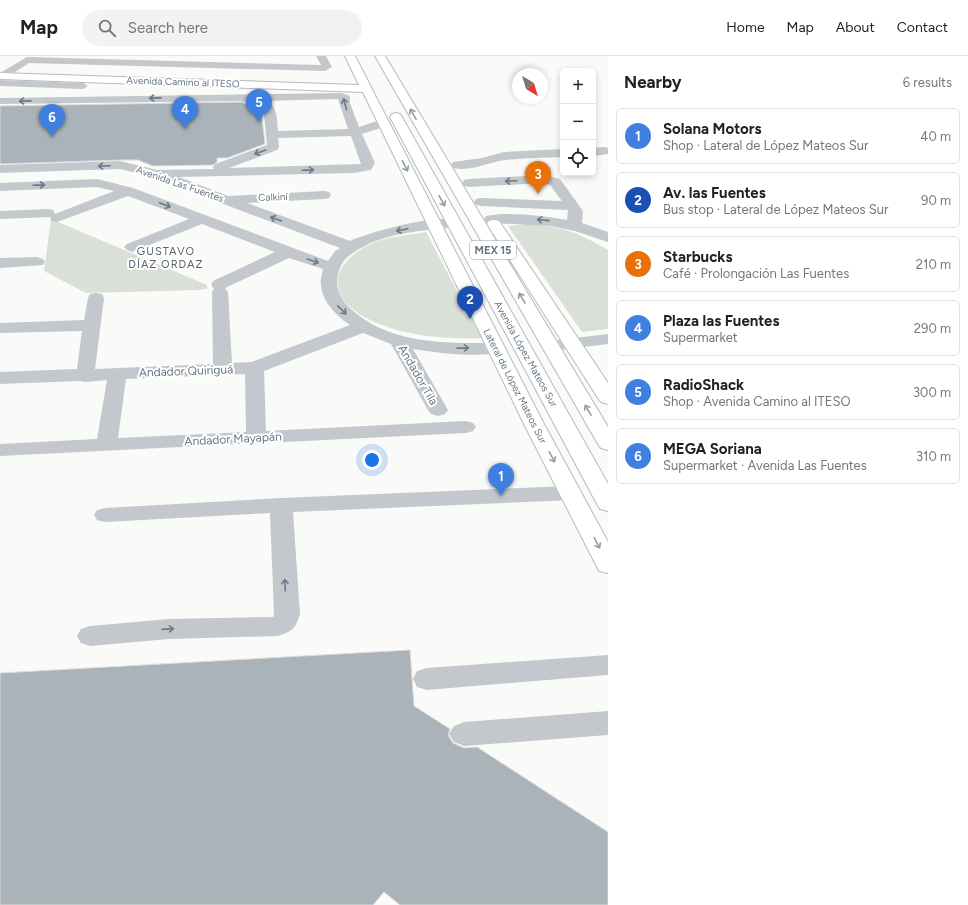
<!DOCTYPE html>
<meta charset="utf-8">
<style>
body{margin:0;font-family:Figtree,sans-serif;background:#f2f2f2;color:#222}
.controls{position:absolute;right:12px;top:12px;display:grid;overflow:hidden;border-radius:6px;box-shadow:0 2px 6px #0003}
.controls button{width:36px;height:36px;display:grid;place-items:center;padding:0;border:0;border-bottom:1px solid #e0e0e0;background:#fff;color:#222;font:20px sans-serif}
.compass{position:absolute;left:512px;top:12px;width:36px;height:36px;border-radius:50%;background:#fff;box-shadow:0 2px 6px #0003;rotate:142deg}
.you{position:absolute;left:372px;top:404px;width:14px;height:14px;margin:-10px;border:3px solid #fff;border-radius:50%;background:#1a73e8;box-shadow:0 0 0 6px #1a73e833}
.badge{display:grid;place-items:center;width:26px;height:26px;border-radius:50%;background:#111827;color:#fff;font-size:13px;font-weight:700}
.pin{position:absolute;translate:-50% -33px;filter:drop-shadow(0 1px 2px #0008)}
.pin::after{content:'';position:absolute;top:21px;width:14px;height:12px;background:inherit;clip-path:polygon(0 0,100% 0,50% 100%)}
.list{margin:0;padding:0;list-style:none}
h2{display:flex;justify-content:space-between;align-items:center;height:52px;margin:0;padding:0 16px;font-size:17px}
h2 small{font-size:13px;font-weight:400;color:#767676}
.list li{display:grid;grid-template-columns:26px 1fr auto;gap:12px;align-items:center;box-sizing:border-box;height:56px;margin:0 8px 8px;padding:0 8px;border:1px solid #e0e0e0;border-radius:6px}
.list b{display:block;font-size:15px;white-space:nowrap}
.list p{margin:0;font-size:13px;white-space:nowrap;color:#767676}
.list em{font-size:13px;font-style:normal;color:#767676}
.icon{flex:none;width:22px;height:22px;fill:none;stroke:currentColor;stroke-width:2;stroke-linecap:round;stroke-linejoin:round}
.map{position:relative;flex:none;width:608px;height:849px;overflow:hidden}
header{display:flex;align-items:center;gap:24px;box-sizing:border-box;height:56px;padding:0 20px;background:#fff;border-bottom:1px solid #e0e0e0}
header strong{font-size:19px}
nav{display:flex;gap:22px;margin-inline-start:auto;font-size:14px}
.search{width:280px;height:36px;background:#f2f2f2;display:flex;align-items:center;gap:10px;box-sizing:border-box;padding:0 14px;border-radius:22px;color:#767676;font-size:15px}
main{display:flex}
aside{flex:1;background:#fff}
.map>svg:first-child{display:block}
</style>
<header>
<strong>Map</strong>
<div class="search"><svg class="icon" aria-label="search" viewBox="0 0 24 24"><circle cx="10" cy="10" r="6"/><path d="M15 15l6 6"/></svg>Search here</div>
<nav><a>Home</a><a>Map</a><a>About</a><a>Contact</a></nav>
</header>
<main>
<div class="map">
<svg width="608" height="849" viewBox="0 0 608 849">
<rect width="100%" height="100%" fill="#fafaf8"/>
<path fill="#dadfd7" d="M51,163L207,229V233L199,234L86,237L44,215Z
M529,168C563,171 579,177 608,194V273L582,276L508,170Z
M426,176L482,282C443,284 391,279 358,257C318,230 343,198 378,185C393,180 410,179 426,176Z"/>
<path fill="#aab3b9" stroke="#dcdcda" d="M241,46L261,53L265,88L227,102H217V106L213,109L153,110L138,104H120L0,108V50Z
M410,594L414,650L450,673L448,679L453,687L464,692L477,691L608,776V849H400L384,836L373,849H0V617Z"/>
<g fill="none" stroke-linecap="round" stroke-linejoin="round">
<defs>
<path id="major" d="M345,0H355L544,368L608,486V517L599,515L596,509L524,368L363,36L0,23V17L359,29Z
M375,0H385L608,371V394L601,392L598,388Z
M396,57L400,58L402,61L608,428V455L600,453L597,448L390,61L392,58Z
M494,164L499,165L608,327V348L601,346L598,342L487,168L489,165Z"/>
</defs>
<use href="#major" stroke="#b5babe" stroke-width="2"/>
<path fill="#c3c8cc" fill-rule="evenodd" d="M316,0H326L332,11L325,15L29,7L6,22L0,23V17L27,1L321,9Z
M0,24L83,27L88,30L83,33L0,30Z
M341,37L348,39L350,41V47L359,71L383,63L387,64L389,67L387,70L362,78L375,107L371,114L354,117L179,121L228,140L324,135L329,136L331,139L329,142L324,143L247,147L350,185C373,175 435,158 459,164L461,167L459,170C451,172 443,172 435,173C411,176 383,179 361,192C345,201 338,208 337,227C337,237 344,247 351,253C390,289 447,287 496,287L502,288L505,292L502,296C478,302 438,297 413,293L448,354L445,358L438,360L431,358L428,354L391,288L363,277L264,315L266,375L466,365L473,367L476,371L473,375L466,377L0,400V388L97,383L107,324L85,326L80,325L0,328V316L77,313L82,275L0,277V267L84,264L88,242L90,238L96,237L102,238L104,242L95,313L213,308L212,236L214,233L211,229L213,225L275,196L202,168L132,196L127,194L124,191L127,188L189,163L128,140L57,166L52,165L50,162L51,161L0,163V155L48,153L53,154L55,158L114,135L97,131L0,135V127L97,123L133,132L328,205L335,195L340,192L152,121L120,113L0,117V109L120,105L157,114L214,113L213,111L215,108L267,89L264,58L262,52L241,45L0,48V42ZM338,43L348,73L278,75C277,68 278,54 271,48C269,46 264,45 262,45ZM351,80L361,108L229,112L277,94L279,91L278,82ZM289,202L323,213C322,218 320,224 321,229C322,246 337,260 350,269L251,306L232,307L228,236L225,232ZM245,318L246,376L118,382L126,323Z
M604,91L608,92V98L593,100V92Z
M563,93V101C544,102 525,102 506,104C489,106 471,116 453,112L451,109L453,106L482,102L504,96Z
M544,119L560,123L583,155L582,167L608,176V186L575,175L550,170L491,167L486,166L484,163L486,160C507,155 546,160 567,164L568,154L481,150L476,149L474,146L476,143L481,142L562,145L550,129L544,127L469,131L464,130L462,127L464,124L469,123Z
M37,201L43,203L45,206L43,209L0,212V202Z
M608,278V288L550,295L544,294L541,290L544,286L550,285Z
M571,430L579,432L582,437L579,442L571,444L293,456L300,558C295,573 293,575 278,580L169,583L90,590L81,587L77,580L81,573L90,570L169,563L273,561L274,558L270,457L105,466L97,464L94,459L97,454L105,452L281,442Z
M608,599V619L427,634L417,631L413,623L417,615L427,612Z
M608,655V679L464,690L454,686L449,678L454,670L464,666Z"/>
<use href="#major" fill="#fff" fill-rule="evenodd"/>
</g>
<defs><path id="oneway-shaft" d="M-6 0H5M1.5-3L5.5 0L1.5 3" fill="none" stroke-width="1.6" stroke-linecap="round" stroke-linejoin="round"/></defs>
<g stroke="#6a7a87">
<use href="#oneway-shaft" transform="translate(155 42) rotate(179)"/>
<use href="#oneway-shaft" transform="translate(25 45) rotate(179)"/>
<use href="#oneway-shaft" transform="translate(345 48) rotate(-105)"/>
<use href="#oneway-shaft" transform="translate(260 96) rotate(160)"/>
<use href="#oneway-shaft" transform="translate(104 110) rotate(178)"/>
<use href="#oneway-shaft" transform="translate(308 114) rotate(-2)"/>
<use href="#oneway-shaft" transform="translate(511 125) rotate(177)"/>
<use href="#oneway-shaft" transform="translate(39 129) rotate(-2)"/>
<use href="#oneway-shaft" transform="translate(165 149) rotate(21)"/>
<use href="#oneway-shaft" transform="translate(276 163) rotate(-160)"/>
<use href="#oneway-shaft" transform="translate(543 164) rotate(-174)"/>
<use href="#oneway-shaft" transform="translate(402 174) rotate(168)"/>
<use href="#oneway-shaft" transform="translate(313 205) rotate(19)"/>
<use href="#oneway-shaft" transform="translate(342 254) rotate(44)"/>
<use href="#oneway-shaft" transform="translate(463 292) rotate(-1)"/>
<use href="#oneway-shaft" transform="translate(285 529) rotate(-93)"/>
<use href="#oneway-shaft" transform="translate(168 573) rotate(-4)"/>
</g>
<g stroke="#939fa8">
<use href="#oneway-shaft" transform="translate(413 58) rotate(-120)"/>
<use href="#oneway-shaft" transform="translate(405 110) rotate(63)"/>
<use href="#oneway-shaft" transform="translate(442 145) rotate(61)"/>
<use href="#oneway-shaft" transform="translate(522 242) rotate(-121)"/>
<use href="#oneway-shaft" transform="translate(588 354) rotate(-121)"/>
<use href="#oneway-shaft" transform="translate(552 401) rotate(62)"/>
<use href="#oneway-shaft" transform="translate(597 487) rotate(62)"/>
</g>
<g text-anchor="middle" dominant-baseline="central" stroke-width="4" stroke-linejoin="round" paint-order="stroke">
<g font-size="10" fill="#657683" stroke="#fff">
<text transform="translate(183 26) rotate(2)">Avenida Camino al ITESO</text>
<text transform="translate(180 128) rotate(19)">Avenida Las Fuentes</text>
<text transform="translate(273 141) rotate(-2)">Calkiní</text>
<text transform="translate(526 298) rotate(61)">Avenida López Mateos Sur</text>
<text transform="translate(515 330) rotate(63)">Lateral de López Mateos Sur</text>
</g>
<rect fill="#fff" stroke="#939fa8" stroke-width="1" x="470" y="185" width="46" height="18" rx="3"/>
<g font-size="11" font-weight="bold" fill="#657683">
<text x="493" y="194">MEX 15</text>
</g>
<g font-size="11" letter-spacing="1" fill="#57646e" stroke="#fff">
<text x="166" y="195">GUSTAVO<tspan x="166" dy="13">DÍAZ ORDAZ</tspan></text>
</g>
<g font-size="12" fill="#657683" stroke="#fff">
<text transform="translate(186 315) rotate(-2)">Andador Quiriguá</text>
<text transform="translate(418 319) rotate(60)">Andador Tila</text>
<text transform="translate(233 383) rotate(-3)">Andador Mayapán</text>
</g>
</g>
</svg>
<div class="controls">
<button>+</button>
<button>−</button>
<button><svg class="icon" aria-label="locate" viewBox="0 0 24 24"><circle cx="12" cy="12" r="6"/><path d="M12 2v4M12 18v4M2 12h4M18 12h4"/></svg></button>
</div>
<svg class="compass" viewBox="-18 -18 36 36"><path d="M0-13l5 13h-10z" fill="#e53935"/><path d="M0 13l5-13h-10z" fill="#767676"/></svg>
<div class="you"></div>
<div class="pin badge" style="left:501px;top:440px;background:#3f7fe0">1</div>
<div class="pin badge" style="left:470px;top:263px;background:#1a4fb4">2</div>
<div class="pin badge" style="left:538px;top:138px;background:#e8710a">3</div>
<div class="pin badge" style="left:185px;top:73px;background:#3f7fe0">4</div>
<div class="pin badge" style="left:259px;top:66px;background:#3f7fe0">5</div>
<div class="pin badge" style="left:52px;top:81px;background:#3f7fe0">6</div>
</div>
<aside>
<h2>Nearby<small>6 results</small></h2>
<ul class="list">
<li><span class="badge" style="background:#3f7fe0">1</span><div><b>Solana Motors</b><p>Shop · Lateral de López Mateos Sur</p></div><em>40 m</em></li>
<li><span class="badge" style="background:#1a4fb4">2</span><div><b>Av. las Fuentes</b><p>Bus stop · Lateral de López Mateos Sur</p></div><em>90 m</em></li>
<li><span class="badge" style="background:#e8710a">3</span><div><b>Starbucks</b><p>Café · Prolongación Las Fuentes</p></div><em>210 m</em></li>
<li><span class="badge" style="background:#3f7fe0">4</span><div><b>Plaza las Fuentes</b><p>Supermarket</p></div><em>290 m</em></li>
<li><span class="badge" style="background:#3f7fe0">5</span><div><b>RadioShack</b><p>Shop · Avenida Camino al ITESO</p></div><em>300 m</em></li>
<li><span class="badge" style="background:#3f7fe0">6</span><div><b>MEGA Soriana</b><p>Supermarket · Avenida Las Fuentes</p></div><em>310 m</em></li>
</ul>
</aside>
</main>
